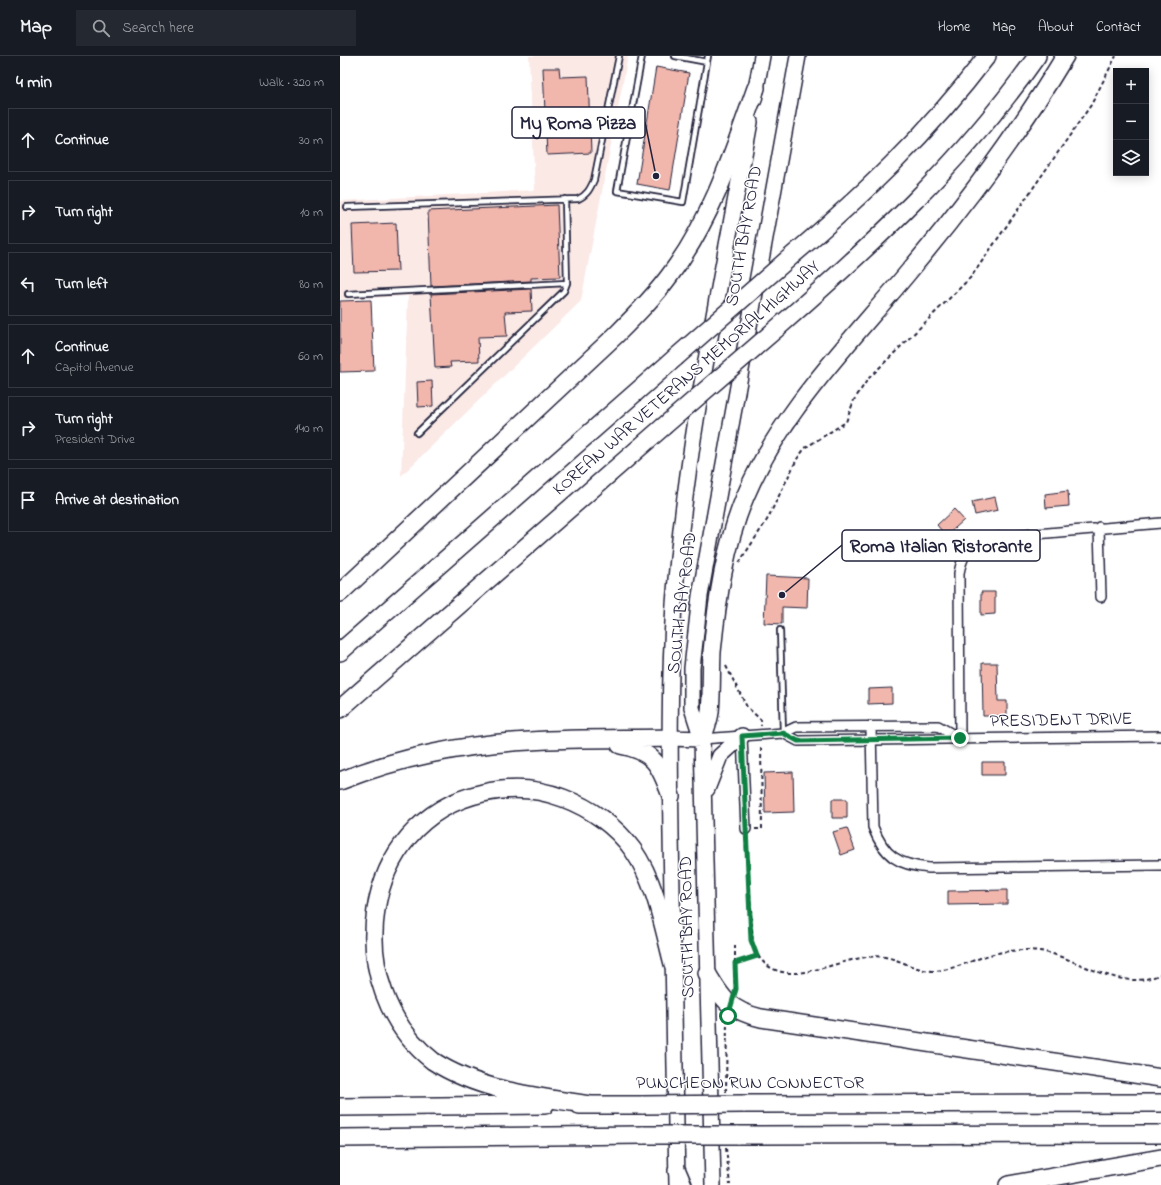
<!DOCTYPE html>
<meta charset="utf-8">
<style>
body{margin:0;font-family:"Indie Flower",sans-serif;background:#242831;color:#f1f3f6}
.controls{position:absolute;right:12px;top:12px;display:grid;overflow:hidden;border-radius:0px;box-shadow:0 2px 10px #0003}
.controls button{width:36px;height:36px;display:grid;place-items:center;padding:0;border:0;border-bottom:1px solid #363941;background:#171b24;color:#f1f3f6;font:20px sans-serif}
.stop{position:absolute;width:12px;height:12px;margin:-9px;border:3px solid #0b8043;border-radius:50%;background:#fff}
.stop.end{background:#0b8043;border-color:#fff;box-shadow:0 1px 4px #0008}
.list{margin:0;padding:0;list-style:none}
h2{display:flex;justify-content:space-between;align-items:center;height:52px;margin:0;padding:0 16px;font-size:17px}
h2 small{font-size:13px;font-weight:400;color:#9ea1a6}
.list li{display:grid;grid-template-columns:26px 1fr auto;gap:12px;align-items:center;box-sizing:border-box;height:64px;margin:0 8px 8px;padding:0 8px;border:1px solid #363941;border-radius:0px}
.list b{display:block;font-size:15px;white-space:nowrap}
.list p{margin:0;font-size:13px;white-space:nowrap;color:#9ea1a6}
.list em{font-size:13px;font-style:normal;color:#9ea1a6}
.icon{flex:none;width:22px;height:22px;fill:none;stroke:currentColor;stroke-width:2;stroke-linecap:round;stroke-linejoin:round}
.map{position:relative;flex:none;width:821px;height:1129px;overflow:hidden}
header{display:flex;align-items:center;gap:24px;box-sizing:border-box;height:56px;padding:0 20px;background:#171b24;border-bottom:1px solid #363941}
header strong{font-size:19px}
nav{display:flex;gap:22px;margin-inline-start:auto;font-size:14px}
.search{width:280px;height:36px;background:#242831;display:flex;align-items:center;gap:10px;box-sizing:border-box;padding:0 14px;border-radius:0px;color:#9ea1a6;font-size:15px}
main{display:flex}
aside{flex:1;background:#171b24}
.map>svg:first-child{display:block}
</style>
<header>
<strong>Map</strong>
<div class="search"><svg class="icon" aria-label="search" viewBox="0 0 24 24"><circle cx="10" cy="10" r="6"/><path d="M15 15l6 6"/></svg>Search here</div>
<nav><a>Home</a><a>Map</a><a>About</a><a>Contact</a></nav>
</header>
<main>
<aside>
<h2>4 min<small>Walk · 320 m</small></h2>
<ul class="list">
<li><svg class="icon" aria-label="ahead" viewBox="0 0 24 24"><path d="M12 20V5M6 11l6-6 6 6"/></svg><div><b>Continue</b></div><em>30 m</em></li>
<li><svg class="icon" aria-label="right" viewBox="0 0 24 24"><path d="M7 20v-9h11M14 6l5 5-5 5"/></svg><div><b>Turn right</b></div><em>10 m</em></li>
<li><svg class="icon" aria-label="left" viewBox="0 0 24 24"><path d="M17 20v-9H6M10 6l-5 5 5 5"/></svg><div><b>Turn left</b></div><em>80 m</em></li>
<li><svg class="icon" aria-label="ahead" viewBox="0 0 24 24"><path d="M12 20V5M6 11l6-6 6 6"/></svg><div><b>Continue</b><p>Capitol Avenue</p></div><em>60 m</em></li>
<li><svg class="icon" aria-label="right" viewBox="0 0 24 24"><path d="M7 20v-9h11M14 6l5 5-5 5"/></svg><div><b>Turn right</b><p>President Drive</p></div><em>140 m</em></li>
<li><svg class="icon" aria-label="arrive" viewBox="0 0 24 24"><path d="M6 21V4h12l-3 4 3 4H6"/></svg><div><b>Arrive at destination</b></div></li>
</ul>
</aside>
<div class="map">
<svg width="821" height="1129" viewBox="0 0 821 1129">
<rect width="100%" height="100%" fill="#fff"/>
<filter id="ink" filterUnits="userSpaceOnUse"><feTurbulence type="fractalNoise" baseFrequency=".025" numOctaves="2"/><feDisplacementMap in="SourceGraphic" scale="8" xChannelSelector="R" yChannelSelector="G"/><feConvolveMatrix kernelMatrix="1 2 1 2 8 2 1 2 1" color-interpolation-filters="sRGB"/></filter>
<g filter="url(#ink)">
<path fill="#fbe9e6" d="M189,0H288L241,245L61,420L68,240L0,243V145L195,134Z"/>
<path fill="#f1b6ac" stroke="#22223b" d="M316,11L349,17L330,134L297,128Z
M203,12H219L220,21L248,20L251,97L207,99Z
M217,149L220,221L191,222V225L91,230L88,155Z
M56,167L58,215L14,216L12,169Z
M191,233L192,255L165,256L167,280L138,281L139,305L110,306L111,311L95,312L91,238Z
M31,244L34,315L0,316V245Z
M92,325L93,350L78,351L77,326Z
M728,435L729,450L706,452L705,438Z
M655,441L658,454L635,459L632,446Z
M614,453L624,464L606,480L597,469Z
M426,520L468,522L467,552L442,551V568L424,567Z
M641,536H655V558L641,559Z
M642,607H657L658,645H667V660H643Z
M552,632V647L528,648V633Z
M642,706H665V719H642Z
M453,716L454,756L425,757L424,717Z
M492,743H507V762H492Z
M507,772L515,794L501,799L493,776Z
M667,834V848L608,849V835Z"/>
<g fill="none" stroke-linecap="round" stroke-linejoin="round">
<defs>
<path id="service" d="M302,0L277,135L343,146L368,0
M335,0L367,6
M7,151L238,143C247,139 250,133 254,124L279,0
M8,238L227,227
M77,377L224,235L227,227L225,143
M440,574L443,677"/>
<path id="minor" d="M759,471L761,541
M531,671L533,771C544,800 558,809 589,812L821,809
M443,677L458,685L821,680
M402,680L406,773
M620,682L619,517C622,501 627,492 641,483L821,467
M362,683L443,677L456,671L598,670L619,682"/>
<path id="trunk" d="M414,44L422,0
M330,682L362,683
M367,733L380,700L402,680
M337,1128C336,1011 333,895 331,779C330,702 329,625 334,548C346,385 381,226 410,66
M373,1129L362,683L352,652V612L360,540L458,0"/>
<path id="motorway" d="M447,204C520,142 589,77 647,0
M435,274C531,190 624,105 697,0
M0,537L275,280C294,261 314,241 330,219C372,163 393,97 416,32
M0,596L335,302
M0,653L323,371
M362,683C365,674 369,665 370,656C372,636 371,616 372,596C377,544 385,489 405,441C442,353 511,286 571,213C627,146 680,75 725,0
M280,689C314,695 320,709 331,740
M0,725C59,701 127,688 190,685C237,682 284,683 330,682
M367,917C382,943 390,955 421,962L821,1022
M403,1048L821,1047
M239,1049H303
M251,1049C198,1041 139,1035 93,1005C0,933 17,765 143,737C169,731 197,732 223,742C250,752 276,770 293,794C316,827 323,870 333,908
M0,1051L205,1049
M397,1079L821,1078
M0,1082L304,1079
M337,1115L343,1129
M668,1129L821,1102"/>
</defs>
<use href="#service" stroke="#22223b" stroke-width="8"/>
<use href="#minor" stroke="#22223b" stroke-width="12"/>
<use href="#trunk" stroke="#22223b" stroke-width="18"/>
<use href="#motorway" stroke="#22223b" stroke-width="20"/>
<path stroke="#22223b" stroke-width="2" stroke-dasharray="4 3" stroke-linecap="butt" d="M399,507L427,464L457,403L465,392L506,366L514,344L528,323L631,221L751,49L776,0
M386,610L407,651L421,664V670
M415,773H422L421,689
M406,782L413,891C440,947 502,894 545,901C562,904 576,915 594,915C609,914 621,909 635,904C655,896 678,892 700,895C740,902 780,938 821,918
M395,907L417,900
M395,935V888
M386,1036L387,962
M386,1092L390,1129"/>
<use href="#service" stroke="#fff" stroke-width="4.5"/>
<use href="#minor" stroke="#fff" stroke-width="9"/>
<use href="#trunk" stroke="#fff" stroke-width="15"/>
<use href="#motorway" stroke="#fff" stroke-width="17"/>
<defs>
<path id="motorway-bridge" d="M335,302L447,204
M323,371L435,274
M303,1049L403,1048
M304,1079H397"/>
</defs>
<use href="#motorway-bridge" stroke="#22223b" stroke-width="20" stroke-linecap="butt"/>
<use href="#motorway-bridge" stroke="#fff" stroke-width="17"/>
</g>
</g>
<g fill="none" stroke-linecap="round" stroke-linejoin="round" filter="url(#ink)">
<path stroke="#0b8043" stroke-width="5" d="M388,960L396,933L395,907L417,900L411,884L402,680L443,677L458,685L620,682"/>
</g>
<g text-anchor="middle" dominant-baseline="central" stroke-width="3" stroke-linejoin="round" paint-order="stroke">
<g font-size="18" fill="#22223b" stroke="#fff">
<text transform="translate(405 180) rotate(-80)">SOUTH BAY ROAD</text>
<text transform="translate(347 323) rotate(-41)">KOREAN WAR VETERANS MEMORIAL HIGHWAY</text>
<text transform="translate(343 547) rotate(-83)">SOUTH BAY ROAD</text>
<text transform="translate(721 665) rotate(-1)">PRESIDENT DRIVE</text>
<text transform="translate(348 871) rotate(-91)">SOUTH BAY ROAD</text>
<text x="410" y="1028">PUNCHEON RUN CONNECTOR</text>
</g>
</g>
<path fill="none" stroke="#22223b" stroke-width="1.5" d="M316 120L305 66M442 539L502 489"/>
<g fill="#22223b" stroke="#fff" stroke-width="1.5">
<circle cx="316" cy="120" r="4"/>
<circle cx="442" cy="539" r="4"/>
</g>
<g fill="#fff" stroke="#22223b" stroke-width="1.5">
<rect x="172" y="51" width="133" height="31" rx="4"/>
<rect x="502" y="474" width="198" height="31" rx="4"/>
</g>
<g font-size="19" text-anchor="middle" font-weight="bold" fill="#22223b">
<text x="238" y="73">My Roma Pizza</text>
<text x="601" y="496">Roma Italian Ristorante</text>
</g>
</svg>
<div class="controls">
<button>+</button>
<button>−</button>
<button><svg class="icon" aria-label="layers" viewBox="0 0 24 24"><path d="M12 4l9 5-9 5-9-5zM3 14l9 5 9-5"/></svg></button>
</div>
<div class="stop" style="left:388px;top:960px"></div>
<div class="stop end" style="left:620px;top:682px"></div>
</div>
</main>
